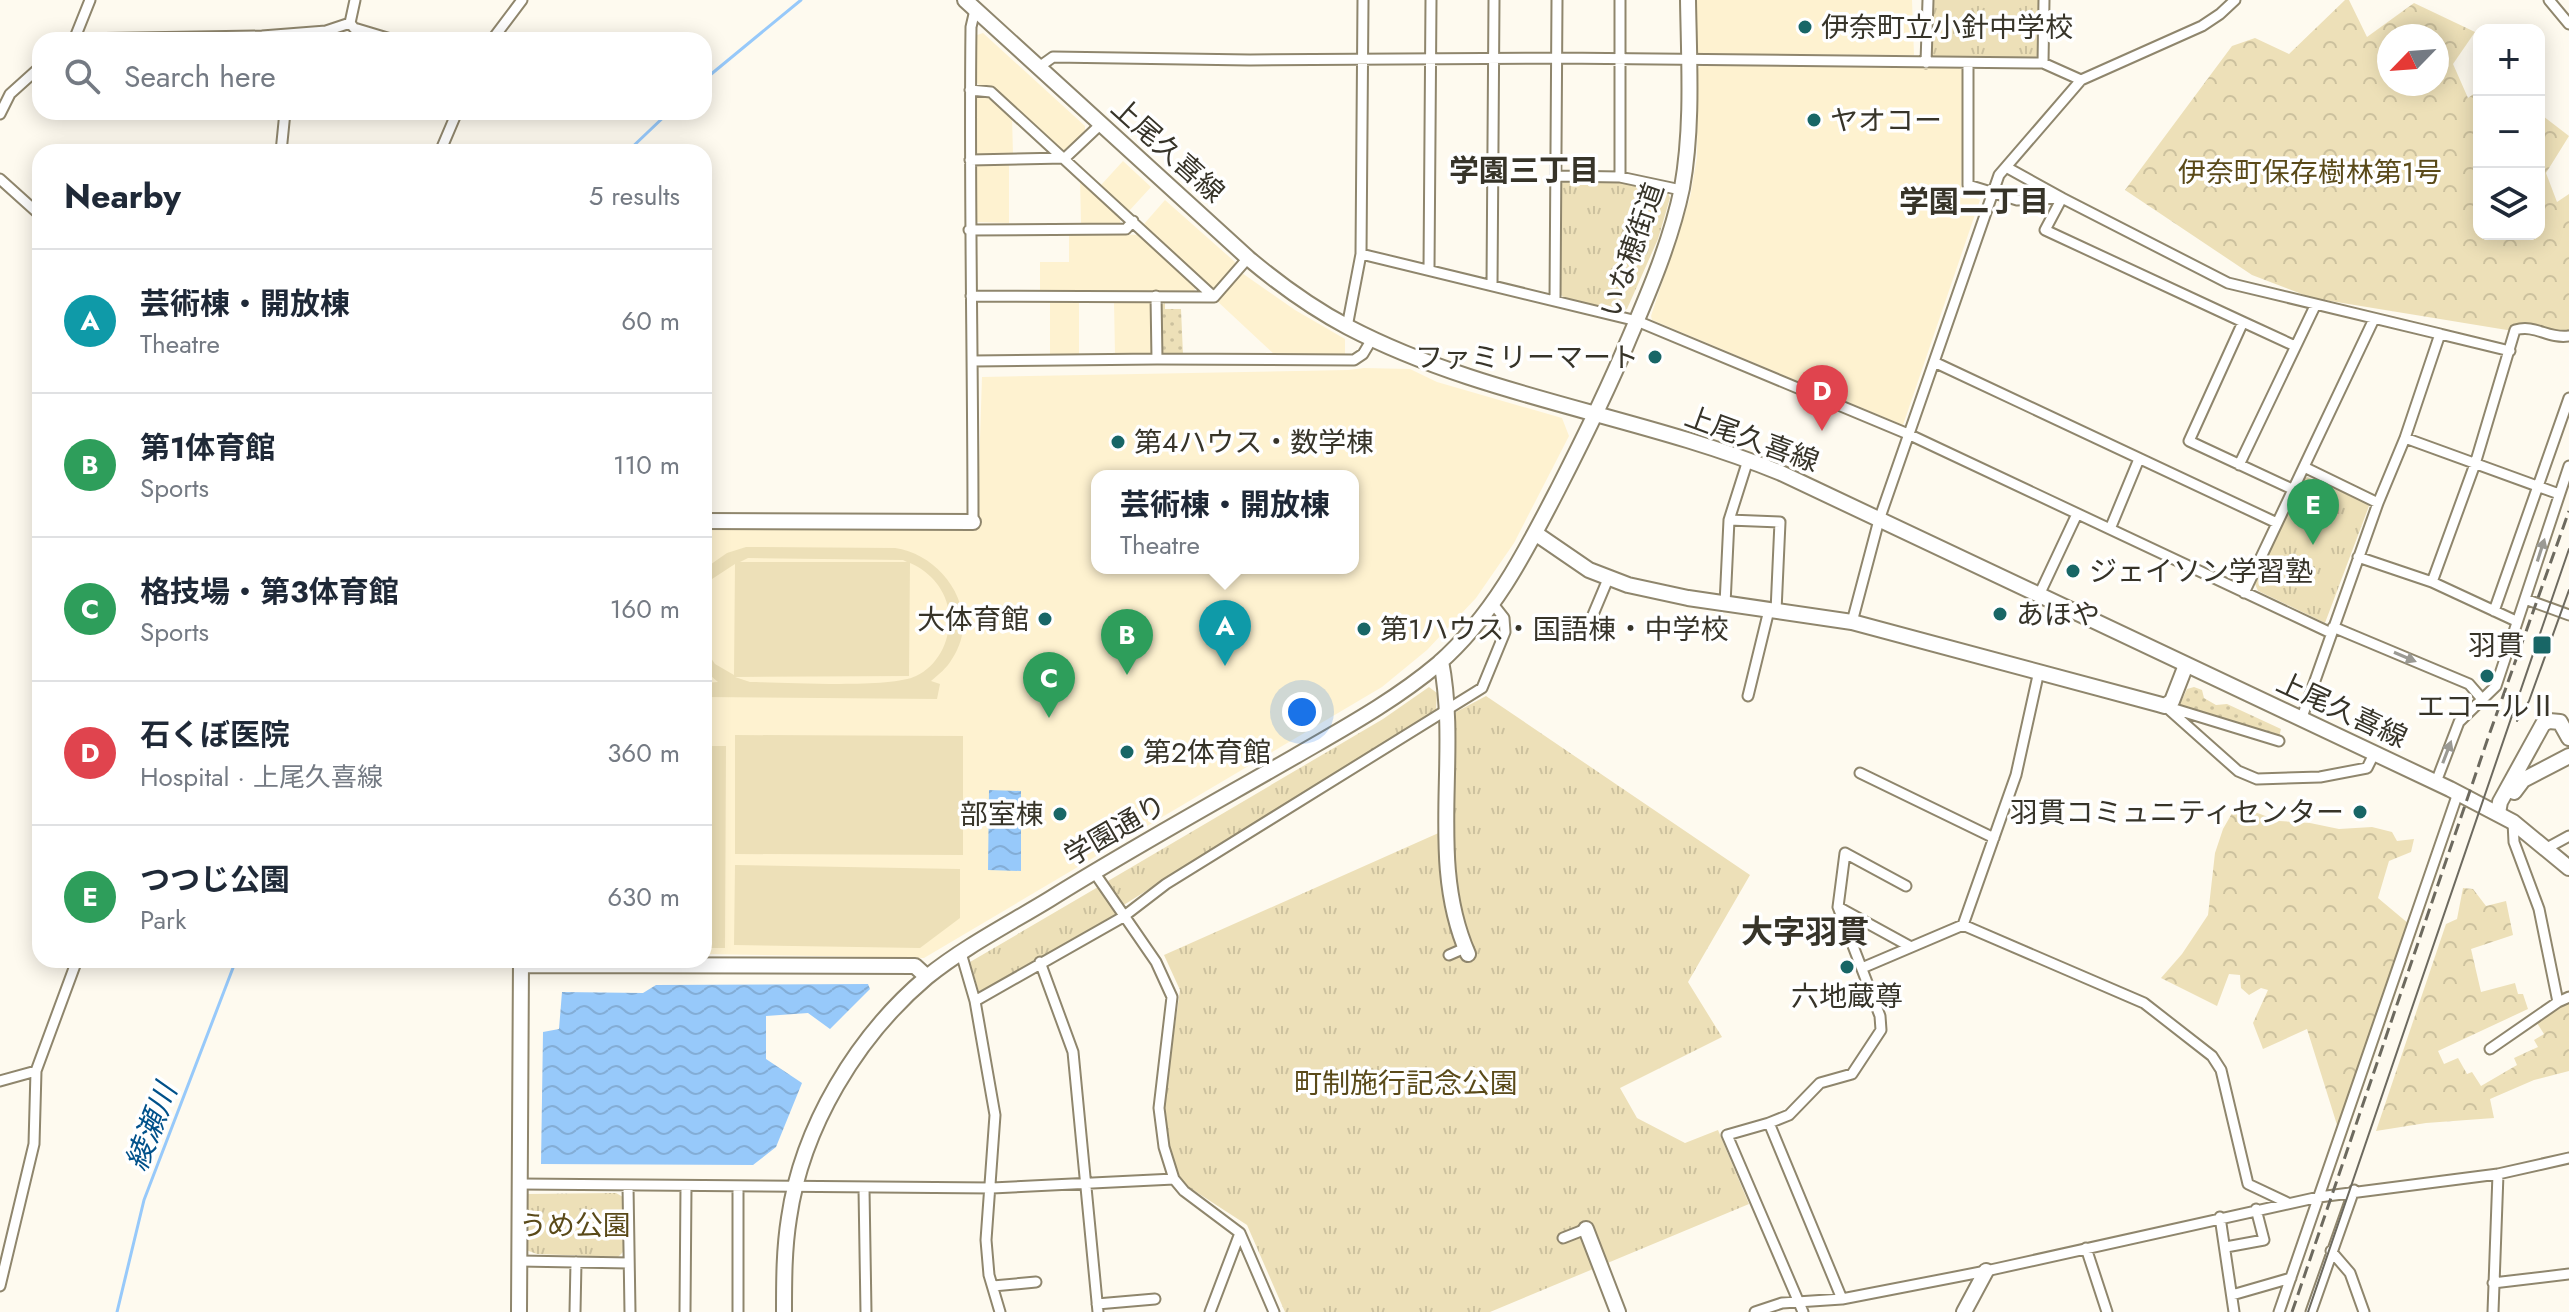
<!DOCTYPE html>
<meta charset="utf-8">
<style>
body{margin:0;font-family:Jost,"Noto Sans JP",sans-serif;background:#f6f6f7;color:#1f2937}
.controls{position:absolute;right:24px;top:24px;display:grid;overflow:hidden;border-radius:16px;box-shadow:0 4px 20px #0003}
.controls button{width:72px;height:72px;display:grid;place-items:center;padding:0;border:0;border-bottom:2px solid #e0e1e3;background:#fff;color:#1f2937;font:40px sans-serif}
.compass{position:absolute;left:2377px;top:24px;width:72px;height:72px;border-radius:50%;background:#fff;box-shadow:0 4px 20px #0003;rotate:245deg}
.you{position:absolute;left:1302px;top:712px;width:28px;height:28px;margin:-20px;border:6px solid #fff;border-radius:50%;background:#1a73e8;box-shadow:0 0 0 12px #1a73e833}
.badge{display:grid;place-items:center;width:52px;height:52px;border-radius:50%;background:#186666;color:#fff;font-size:26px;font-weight:700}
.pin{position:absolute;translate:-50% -66px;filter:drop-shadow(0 2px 4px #0008)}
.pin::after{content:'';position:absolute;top:42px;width:28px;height:24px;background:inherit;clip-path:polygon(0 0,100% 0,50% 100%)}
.popup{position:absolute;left:1091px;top:470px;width:268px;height:104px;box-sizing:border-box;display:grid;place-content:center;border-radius:16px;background:#fff;filter:drop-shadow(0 2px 6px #0005);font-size:26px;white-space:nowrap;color:#747a83}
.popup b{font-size:30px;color:#1f2937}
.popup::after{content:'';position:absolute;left:50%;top:100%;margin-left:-16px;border:16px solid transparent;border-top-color:#fff}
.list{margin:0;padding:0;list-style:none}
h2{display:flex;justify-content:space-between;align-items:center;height:104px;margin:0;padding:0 32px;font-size:34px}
h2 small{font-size:26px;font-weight:400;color:#747a83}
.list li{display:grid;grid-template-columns:52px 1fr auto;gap:24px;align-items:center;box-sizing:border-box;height:144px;padding:0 32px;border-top:2px solid #e0e1e3}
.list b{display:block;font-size:30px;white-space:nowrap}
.list p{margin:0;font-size:26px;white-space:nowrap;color:#747a83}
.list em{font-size:26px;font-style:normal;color:#747a83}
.icon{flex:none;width:44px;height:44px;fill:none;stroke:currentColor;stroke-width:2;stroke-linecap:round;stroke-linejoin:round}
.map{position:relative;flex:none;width:2569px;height:1312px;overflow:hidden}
.search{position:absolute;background:#fff;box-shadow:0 4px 20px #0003;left:32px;top:32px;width:680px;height:88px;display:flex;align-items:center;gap:20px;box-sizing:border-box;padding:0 28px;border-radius:24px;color:#747a83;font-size:30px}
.panel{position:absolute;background:#fff;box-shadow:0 4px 20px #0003;left:32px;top:144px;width:680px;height:824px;border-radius:24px}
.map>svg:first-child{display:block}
</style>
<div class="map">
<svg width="2569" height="1312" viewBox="0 0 2569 1312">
<defs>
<pattern id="grass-dots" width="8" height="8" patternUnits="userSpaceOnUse" patternTransform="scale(2)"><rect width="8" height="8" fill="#ede0b8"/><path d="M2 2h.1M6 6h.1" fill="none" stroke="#ccc19e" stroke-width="1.8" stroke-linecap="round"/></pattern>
<pattern id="forest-crowns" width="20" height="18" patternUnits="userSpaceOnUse" patternTransform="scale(2)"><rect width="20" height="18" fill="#ede0b8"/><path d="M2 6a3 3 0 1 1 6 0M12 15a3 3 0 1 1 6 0" fill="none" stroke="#ccc19e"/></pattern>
<pattern id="park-tufts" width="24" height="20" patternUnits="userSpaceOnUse" patternTransform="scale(2)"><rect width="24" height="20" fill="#ede0b8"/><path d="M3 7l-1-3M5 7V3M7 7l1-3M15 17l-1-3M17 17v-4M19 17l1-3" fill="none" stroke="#ccc19e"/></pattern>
<pattern id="water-waves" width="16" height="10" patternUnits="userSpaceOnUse" patternTransform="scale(2)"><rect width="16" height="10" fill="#97c9fa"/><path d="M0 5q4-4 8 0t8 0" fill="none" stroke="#83add6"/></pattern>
</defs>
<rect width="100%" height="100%" fill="#fefaef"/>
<path fill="#fef2d0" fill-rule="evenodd" d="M1697,0H1912L1914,55L1697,54Z
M983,33L1085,126V131L1068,151L1063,150L993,86H980L977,83V35Z
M1701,65L1959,68L1964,71L1961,192L1980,200L1903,425L1652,320L1651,316L1690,198L1697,157L1698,69Z
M976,95L990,96L1012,116L1013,155L979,156L976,151Z
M1123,161L1151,187L1129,211L1101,185Z
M979,164H1009V223L975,222L976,168Z
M1080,179L1121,217L1120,223H1081Z
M1165,200L1235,262V268L1217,287L1212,288L1144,224Z
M1069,233L1141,235L1196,285L1194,292H1040V262H1069Z
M1242,273L1295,310L1345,339V355H1275L1217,301Z
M1050,300L1079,301V355H1050Z
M1148,300L1152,306L1153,351L1148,356L1115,355L1114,301Z
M1364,368L1410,369L1437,382L1562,418L1569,436L1514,543L1476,598L1427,650L1382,687L924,958L704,954V528L977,529L982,377L1348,370ZM1097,476H1353V568H1097Z"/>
<path fill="url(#grass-dots)" d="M1165,303V309H1181L1183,355L1164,354L1161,351V305Z
M2194,687L2202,690L2204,698L2216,705L2227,704L2281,729L2279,737L2182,709L2179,706L2187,689Z"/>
<path fill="url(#forest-crowns)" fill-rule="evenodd" d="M2345,0H2349L2367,37L2414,3L2475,32L2453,64L2468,98L2479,90V234H2539V113L2569,136L2546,173L2557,202L2569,194V335L2556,338L2312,298L2252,275L2125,190L2232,46L2255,38L2289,54ZM2389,36H2437V84H2389Z
M2239,801L2253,804L2252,811L2279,821L2310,823L2339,829L2372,827L2392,832L2397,841L2414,839L2411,852L2389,861L2378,898L2409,924L2345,1117L2338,1128L2307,1029L2263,1049L2253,1023L2268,990L2261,988L2249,995L2241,988L2240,975L2229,974L2217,1006L2161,978L2182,954L2208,915L2215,853L2223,829Z
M2463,888L2473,889L2486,906L2506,901L2513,935L2471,949L2481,992L2515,983L2518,994H2523L2528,1009L2438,1051L2444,1064L2458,1058L2467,1074L2472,1072L2481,1086L2517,1065L2514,1058L2538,1047L2534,1040L2544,1034L2537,1023L2564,1002L2569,1001V1071L2534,1080L2490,1099L2494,1118L2426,1123L2376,1131L2446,924L2457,919Z"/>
<path fill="url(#park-tufts)" d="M1931,0H2039L2038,55L2033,59L1932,58Z
M1622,180L1668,192L1670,198L1658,239L1627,309L1621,312L1564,299L1560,293L1561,184L1565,181Z
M2307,477L2367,503L2369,506L2325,623L2258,591L2255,584L2304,479Z
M1429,687L1437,693L1436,710L1122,906L1108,881L1383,719Z
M1486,696L1750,875L1688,982L1722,1037L1620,1088L1637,1118L1685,1143L1718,1130L1749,1204L1490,1312H1285L1247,1225L1184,1184L1177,1172L1169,1147L1164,1101L1180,990L1164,955L1452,827L1456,712Z
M1098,887L1116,914L979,992L970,962Z
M616,1193L623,1197V1252L618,1257L537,1254L526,1250L527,1194Z"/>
<path fill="#ede0b8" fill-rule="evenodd" d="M746,547L895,548C944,555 983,613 952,659C947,668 938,675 931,681L940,684L937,699L704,697V683L718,682L704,670V648L715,664L734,675L735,564L712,579L704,591V569L727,553ZM748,558L903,560L907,562H740ZM910,563C931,572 947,591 949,614C951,639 939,665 916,676C890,689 784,682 750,682L735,677L909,676Z
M735,735L963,736V855L735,854Z
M704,746H726L725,948H704Z
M735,865L960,869V918L920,948L734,945Z"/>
<path fill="url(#water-waves)" d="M989,790L1021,791V871L988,870Z
M868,984L870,989L830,1029L808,1013L766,1016V1059L802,1083L776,1147L753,1165L541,1164L543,1032L559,1029L562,992L643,993L656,985Z"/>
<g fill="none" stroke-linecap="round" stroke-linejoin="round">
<path stroke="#97c9fa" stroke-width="3" d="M704,80L801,0
M627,152L669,112
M117,1312L144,1200L236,960"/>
<defs>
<path id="street" d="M355,0L350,23L354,28L394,40
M1620,0V177
M2549,0L2569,24
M75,39L262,36L326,31L350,23
M74,40L90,0
M492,40L522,0
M1926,63L1928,0
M2043,63L2044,0
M1968,64V185L2017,200L2062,198L2228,283L2440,334L2405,438L2378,503L2301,720
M1039,67L1053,57L1250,60L1557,58L2043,63L2081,80
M970,90L991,92L1214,297
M0,114L10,94L40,67
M281,152L285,112
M440,152L457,112
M970,160L1065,158L1101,124
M2006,167L2062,198L2045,230L2243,322L2189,441L2292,489
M1556,176L1620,177L1681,190
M0,179L40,215
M969,230L1126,229L1133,221
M1361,254L1637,321L1908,434L2331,633
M1429,269L1431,0
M1492,285L1494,0
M971,296L1214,297
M1156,296L1157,359
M1214,297L1248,258
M1555,301L1557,0
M2243,322L2295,346
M1347,327L1361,254L1363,0
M2440,334L2510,351
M973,361L1157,359L1354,360L1363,354L1372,339
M1934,362L2277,523
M2405,438L2559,494
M2239,465L2315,306
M2304,467L2378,503
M1729,520L1748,460
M973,522C973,357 969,192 971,27L975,10
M2110,529L2139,459
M2358,557L2432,582L2516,621
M2432,582L2475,464L2515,330C2536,324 2547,339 2569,336
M2244,593L2374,319
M2039,595L2077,514
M2525,599L2569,615
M1725,604L1729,520L1780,522L1776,611
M2494,611L2569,398
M1852,622L1879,520L1999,175L2081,80L2202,26L2220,14L2235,0
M2333,627L2469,684L2482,699
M1584,636L1608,579
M1748,696L1769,610
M2165,706L2238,771L2257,779L2320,777L2367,768L2374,754
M2168,707L2279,741
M1860,773L1994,838
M2436,782L2459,722L2496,686L2569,466
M2513,822L2514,842L2539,909L2558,1002L2569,997
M2547,848L2569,836
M1094,872L1156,962L1172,997L1159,1108L1164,1147L1174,1179L1184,1191L1240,1233L1274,1312
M1838,907L1911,947
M1963,925L2016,775L2039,671
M961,953L975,1001L995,1115L986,1240L989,1275L1000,1312
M1449,955L1465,948
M1040,962L1073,1052L1098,1312
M1862,968L1963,925L2144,1003L2212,1056L2221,1070L2248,1184L2288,1203
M975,1001L1123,917L1166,884L1482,688L1505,632L1504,618L1493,604
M2490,1049L2558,1002
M0,1081L36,1071
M1769,1123L1789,1115L1820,1083L1852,1074L1881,1030L1880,1016L1838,907L1845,853L1906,886
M520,1184L992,1188L1174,1179
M628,1186L630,1312
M738,1187V1312
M864,1189L866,1312
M2220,1217L2234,1312
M1563,1238L1586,1229
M2226,1247L2264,1240L2256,1209
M2086,1248L2107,1312
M2331,1251L2350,1273L2364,1312
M520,1261L629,1263
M2493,1283L2569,1274
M0,1286L34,1144L36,1071L77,960
M993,1286L1036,1282
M2232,1295L2291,1278
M1097,1304L1155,1299
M575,1312L576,1262
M685,1312L686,1186
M1210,1312L1240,1233
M1755,1312L1782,1303L1842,1299L1986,1271L2319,1197L2498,1174L2569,1158
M1803,1312L1727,1135L1769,1123L1842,1299
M2279,1312L2458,793
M2311,1312L2354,1190
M2493,1312L2498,1174"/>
<path id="secondary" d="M704,521L973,522
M1535,533L1589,570L1628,585L1688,598L1852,622L2158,704L2165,706L2172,701L2186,665
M1441,661C1460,758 1427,861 1468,954
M2514,792L2523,780L2569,756
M2498,813L2500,802L2543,724L2549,721L2560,722L2569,738
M522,965L915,966L927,977
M1586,1229L1618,1312
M519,1312L521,960
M784,1312C784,1281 784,1249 789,1218C802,1127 857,1036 927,977C964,947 1009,924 1050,899C1130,849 1212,804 1294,757C1344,728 1394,701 1438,664C1493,616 1525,553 1558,489C1583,440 1607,392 1628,341C1649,292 1671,241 1682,188C1693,127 1689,62 1688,0
M1964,1312L1986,1271"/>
<path id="primary" d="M965,0L1248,258C1279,284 1312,308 1348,327C1484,398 1640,415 1781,473L2450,789L2513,822L2569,868"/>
</defs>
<use href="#street" stroke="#8f866d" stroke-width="13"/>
<use href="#secondary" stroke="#8f866d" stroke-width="18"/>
<use href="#primary" stroke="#8f866d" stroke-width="18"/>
<use href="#street" stroke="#fff" stroke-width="9"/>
<use href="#secondary" stroke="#fff" stroke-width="14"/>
<use href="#primary" stroke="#fff" stroke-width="14"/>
<path stroke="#6d6a5f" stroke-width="2" d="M2517,721L2529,701L2569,590
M2308,1312L2569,549"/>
<path stroke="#6d6a5f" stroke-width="3" stroke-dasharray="12 6" stroke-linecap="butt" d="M2292,1312L2488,738L2569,511"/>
</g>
<defs><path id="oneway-solid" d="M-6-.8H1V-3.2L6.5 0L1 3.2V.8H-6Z" transform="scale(2)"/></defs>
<g fill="#9b9a94">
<use href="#oneway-solid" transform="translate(2541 550) rotate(-72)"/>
<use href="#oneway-solid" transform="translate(2405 657) rotate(23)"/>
<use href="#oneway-solid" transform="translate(2447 752) rotate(-69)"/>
</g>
<g fill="#186666" stroke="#fff" stroke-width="3">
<circle cx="1805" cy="27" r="8"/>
<circle cx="1814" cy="120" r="8"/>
<circle cx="1655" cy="357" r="8"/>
<circle cx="1118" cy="442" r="8"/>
<circle cx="2073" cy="571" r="8"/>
<circle cx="2000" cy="614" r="8"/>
<circle cx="1045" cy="619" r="8"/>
<circle cx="1364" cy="629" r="8"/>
<rect x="2532" y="635" width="20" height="20" rx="4"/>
<circle cx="2487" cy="676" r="8"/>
<circle cx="1127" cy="752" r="8"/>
<circle cx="2360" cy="812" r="8"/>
<circle cx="1060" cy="814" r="8"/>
<circle cx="1847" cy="967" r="8"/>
</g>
<g text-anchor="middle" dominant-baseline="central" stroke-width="7" stroke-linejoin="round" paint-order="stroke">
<g font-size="28" fill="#373429" stroke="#fff" text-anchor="start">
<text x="1821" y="27">伊奈町立小針中学校</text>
<text x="1830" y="120">ヤオコー</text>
<text x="1639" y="357" text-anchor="end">ファミリーマート</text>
<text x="1134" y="442">第4ハウス・数学棟</text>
<text x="2089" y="571">ジェイソン学習塾</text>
<text x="2016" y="614">あほや</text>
<text x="1029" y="619" text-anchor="end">大体育館</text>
<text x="1380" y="629">第1ハウス・国語棟・中学校</text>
<text x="2524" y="645" text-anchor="end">羽貫</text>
<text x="2487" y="706" text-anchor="middle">エコールⅡ</text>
<text x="1143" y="752">第2体育館</text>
<text x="2344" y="812" text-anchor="end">羽貫コミュニティセンター</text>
<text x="1044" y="814" text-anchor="end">部室棟</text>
<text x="1847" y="996" text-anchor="middle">六地蔵尊</text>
</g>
<g font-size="28" fill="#373429" stroke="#fff">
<text transform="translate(1168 150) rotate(42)">上尾久喜線</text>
<text transform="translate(1632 250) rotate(-71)">いな穂街道</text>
<text transform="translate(1752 439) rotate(20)">上尾久喜線</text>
<text transform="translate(2342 710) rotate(25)">上尾久喜線</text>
<text transform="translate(1115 830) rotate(-30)">学園通り</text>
</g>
<g font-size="28" fill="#5a4a19" stroke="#fff">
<text x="2310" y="172">伊奈町保存樹林第1号</text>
<text x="1406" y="1083">町制施行記念公園</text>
<text x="575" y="1225">うめ公園</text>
</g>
<g font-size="30" font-weight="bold" fill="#373429" stroke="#fff">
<text x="1524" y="170">学園三丁目</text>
<text x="1974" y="201">学園二丁目</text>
</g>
<g font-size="30" font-style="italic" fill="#00518a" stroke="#fff">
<text transform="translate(151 1127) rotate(-69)">綾瀬川</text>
</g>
<g font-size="32" font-weight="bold" fill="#373429" stroke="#fff">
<text x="1805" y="932">大字羽貫</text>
</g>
</g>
</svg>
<div class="controls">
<button>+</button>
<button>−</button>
<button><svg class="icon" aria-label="layers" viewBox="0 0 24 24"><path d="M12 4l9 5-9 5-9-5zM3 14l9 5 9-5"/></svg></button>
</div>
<svg class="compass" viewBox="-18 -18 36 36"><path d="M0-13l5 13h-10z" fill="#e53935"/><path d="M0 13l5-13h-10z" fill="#747a83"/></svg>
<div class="you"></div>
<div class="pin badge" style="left:1225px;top:666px;background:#0f9aa8">A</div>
<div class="popup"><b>芸術棟・開放棟</b>Theatre</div>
<div class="pin badge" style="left:1127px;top:675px;background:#2e9e5b">B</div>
<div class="pin badge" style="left:1049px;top:718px;background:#2e9e5b">C</div>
<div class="pin badge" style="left:1822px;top:431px;background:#e0444e">D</div>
<div class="pin badge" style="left:2313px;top:545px;background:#2e9e5b">E</div>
<div class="search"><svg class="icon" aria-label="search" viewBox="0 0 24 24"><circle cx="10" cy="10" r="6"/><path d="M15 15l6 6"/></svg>Search here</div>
<section class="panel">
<h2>Nearby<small>5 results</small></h2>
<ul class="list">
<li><span class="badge" style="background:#0f9aa8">A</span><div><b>芸術棟・開放棟</b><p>Theatre</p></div><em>60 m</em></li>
<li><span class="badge" style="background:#2e9e5b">B</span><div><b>第1体育館</b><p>Sports</p></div><em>110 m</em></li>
<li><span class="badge" style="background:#2e9e5b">C</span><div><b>格技場・第3体育館</b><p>Sports</p></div><em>160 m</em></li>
<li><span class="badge" style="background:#e0444e">D</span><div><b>石くぼ医院</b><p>Hospital · 上尾久喜線</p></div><em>360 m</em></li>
<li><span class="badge" style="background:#2e9e5b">E</span><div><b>つつじ公園</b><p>Park</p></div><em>630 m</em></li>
</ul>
</section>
</div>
